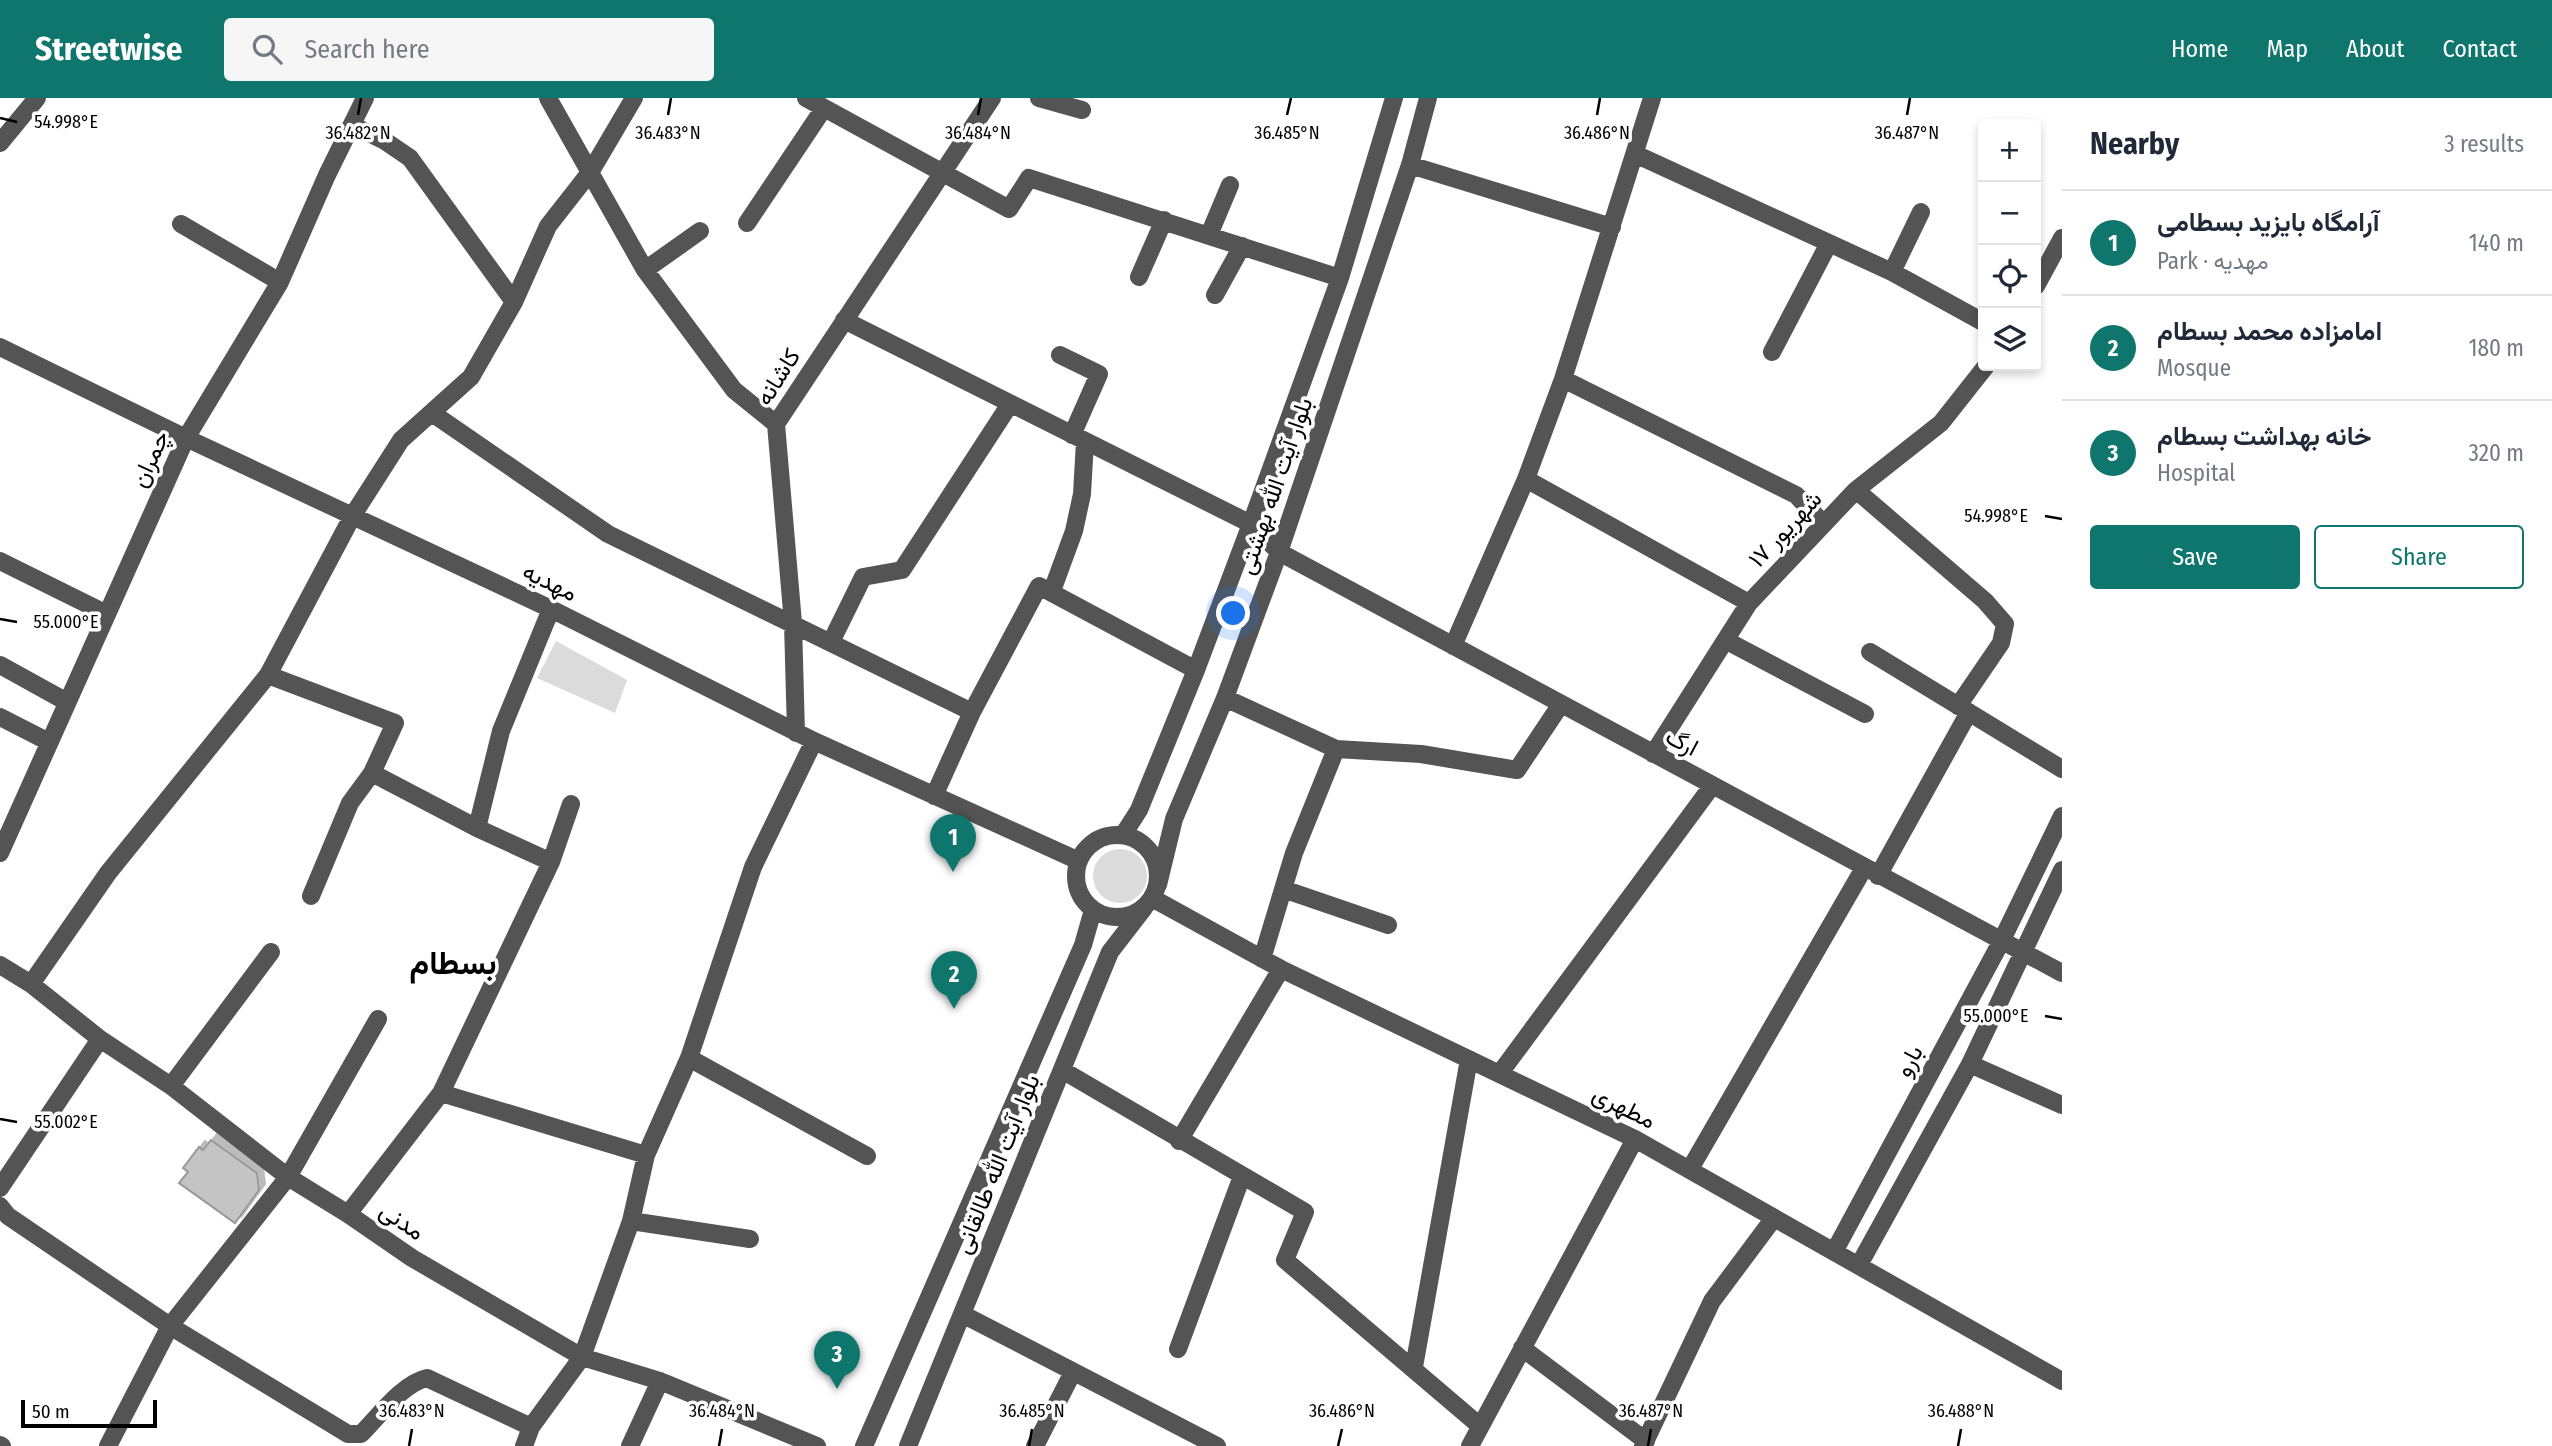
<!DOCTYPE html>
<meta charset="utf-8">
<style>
body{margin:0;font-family:"Fira Sans Condensed",Vazirmatn,sans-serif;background:#f6f6f7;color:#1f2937}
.controls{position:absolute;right:21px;top:21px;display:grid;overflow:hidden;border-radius:7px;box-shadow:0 4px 10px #0003}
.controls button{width:63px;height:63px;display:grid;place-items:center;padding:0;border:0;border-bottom:2px solid #e0e1e3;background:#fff;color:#1f2937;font:35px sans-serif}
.scale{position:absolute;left:21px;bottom:18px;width:136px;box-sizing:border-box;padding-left:7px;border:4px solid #000;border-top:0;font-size:19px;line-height:24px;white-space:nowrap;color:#000;-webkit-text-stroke:5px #fff;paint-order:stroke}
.you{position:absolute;left:1234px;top:516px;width:24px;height:24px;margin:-18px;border:5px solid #fff;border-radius:50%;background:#1a73e8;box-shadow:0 0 0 10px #1a73e833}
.badge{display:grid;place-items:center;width:46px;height:46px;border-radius:50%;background:#0f766e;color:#fff;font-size:23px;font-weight:700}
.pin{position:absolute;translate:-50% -58px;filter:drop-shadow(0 2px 4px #0008)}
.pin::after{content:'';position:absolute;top:37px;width:24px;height:21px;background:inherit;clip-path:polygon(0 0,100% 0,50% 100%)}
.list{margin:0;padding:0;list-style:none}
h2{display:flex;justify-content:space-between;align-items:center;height:91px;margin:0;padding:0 28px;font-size:30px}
h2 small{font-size:23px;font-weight:400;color:#747a83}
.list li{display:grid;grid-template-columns:46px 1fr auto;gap:21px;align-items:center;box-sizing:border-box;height:105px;padding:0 28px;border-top:2px solid #e0e1e3}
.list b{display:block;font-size:26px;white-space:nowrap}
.list p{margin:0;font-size:23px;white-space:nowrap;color:#747a83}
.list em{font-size:23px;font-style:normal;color:#747a83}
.actions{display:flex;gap:14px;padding:21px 28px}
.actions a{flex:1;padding:16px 0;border:2px solid #0f766e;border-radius:7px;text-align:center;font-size:24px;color:#0f766e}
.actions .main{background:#0f766e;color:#fff}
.icon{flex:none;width:38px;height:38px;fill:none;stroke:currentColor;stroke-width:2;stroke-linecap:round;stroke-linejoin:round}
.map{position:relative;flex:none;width:2062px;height:1348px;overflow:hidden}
header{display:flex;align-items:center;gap:42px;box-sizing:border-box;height:98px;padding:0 35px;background:#0f766e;color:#fff}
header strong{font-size:33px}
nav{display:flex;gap:38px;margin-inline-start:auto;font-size:24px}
.search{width:490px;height:63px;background:#f6f6f7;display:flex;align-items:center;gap:18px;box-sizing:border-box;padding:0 24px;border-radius:7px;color:#747a83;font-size:26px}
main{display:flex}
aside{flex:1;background:#fff}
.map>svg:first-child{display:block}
</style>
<header>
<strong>Streetwise</strong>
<div class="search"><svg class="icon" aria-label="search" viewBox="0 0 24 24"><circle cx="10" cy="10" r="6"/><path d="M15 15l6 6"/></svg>Search here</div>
<nav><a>Home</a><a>Map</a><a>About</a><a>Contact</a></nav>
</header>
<main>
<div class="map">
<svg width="2062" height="1348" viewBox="0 0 2062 1348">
<defs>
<filter id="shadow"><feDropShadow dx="6" dy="-6" stdDeviation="0" flood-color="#0004"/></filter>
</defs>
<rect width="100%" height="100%" fill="#fff"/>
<path fill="#dbdbdb" d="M556,543L627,582L615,615L537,580Z
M1093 778a27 27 0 1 1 54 0a27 27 0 1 1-54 0Z"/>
<path fill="#c4c4c4" stroke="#989898" stroke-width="2" filter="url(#shadow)" d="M211,1042L257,1075L259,1092L235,1125L179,1085L188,1074L183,1070L199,1049L203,1052Z"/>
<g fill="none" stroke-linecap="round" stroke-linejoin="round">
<path stroke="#545454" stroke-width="18" d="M548,0L645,172L734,292L776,326
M806,0L1009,111L1029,80L1340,180
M1039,0L1082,12
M352,27L385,43L410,60L514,204
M0,45L37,0
M1635,56L1892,174L1983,224
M1410,67L1612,129
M747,125L824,10
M181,126L280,184
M1209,137L1230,87
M645,172L700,133
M1892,174L1921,114
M1139,179L1164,122
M2036,188L2062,140
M1215,197L1242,148
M844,222L1251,426L1279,454L2062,875
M0,249L186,340L551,511L814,643L1079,763
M1772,254L1829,145
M1060,257L1099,276L1072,337
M1563,281L1796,397L1824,426
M432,315L608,436L972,614
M1526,381L1749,505
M1856,392L1985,503L2005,526L2001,545L1958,608
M0,463L107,516
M1052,493L1074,433L1082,396L1085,343
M1727,543L1865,616
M831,544L863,479L902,472L1010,306
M1453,548L1526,381L1563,281L1652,0
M1870,554L2062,671
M0,567L67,604
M268,577L395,625L372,675L477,730L551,764
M1225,600L1336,651L1421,656L1517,672L1561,606
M0,619L49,644
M796,635L793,525L776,326L992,0
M1653,656L1749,505L1856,392L1941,325L1986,268
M934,698L972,614L1039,488L1196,572
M477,730L501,633L551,511
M1076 778a41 41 0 1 1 82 0a41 41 0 1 1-82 0Z
M1123,737L1139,712L1196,572L1251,426L1340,180L1394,0
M0,755L186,340L280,184L327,77L365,0
M1878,778L1969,614
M1158,787L1174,721L1225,600L1279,454L1410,67L1428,0
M1283,791L1388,827
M311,798L350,705L372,675
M1152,800L1281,871L1635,1041L2062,1283
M1262,861L1294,755L1336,651
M0,867L31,886L100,941L171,988L288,1079L348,1116L412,1160L582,1259L660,1283L817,1348
M31,886L108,775L268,577L353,417L401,342L471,279L514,204L548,128L591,73L634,0
M689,960L867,1058
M1970,966L2062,1007
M1062,972L1305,1114L1285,1162L1480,1328
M1500,975L1712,688
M171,988L271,854
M441,995L646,1057
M1179,1043L1281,871
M1690,1071L1864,770
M0,1090L100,941
M0,1108L8,1118L170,1228L348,1336H361C379,1318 403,1285 427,1280L531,1329
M348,1116L441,995L551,764L571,706
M631,1123L750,1141
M1834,1154L2001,844L2062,718
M1859,1167L1970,966L2062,772
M962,1216L1217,1348
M1522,1250L1646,1343
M1178,1251L1242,1078
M1414,1269L1469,961
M0,1347L2,1348
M108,1348L170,1228L288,1079L378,921
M524,1348L531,1329L582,1259L631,1123L646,1057L689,960L753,769L814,643
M630,1348L660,1283
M864,1348L1083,847L1093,812
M908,1348L1110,854L1144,810
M1035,1348L1073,1274
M1470,1348L1635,1041
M1643,1348L1712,1203L1774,1120"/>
</g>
<path fill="none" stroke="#000" stroke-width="2.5" d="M358,17L361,0M668,17L671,0M978,17L981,0M1287,17L1291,0M1597,17L1600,0M1907,17L1910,0M0,20L17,24M2045,418L2062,421M0,521L17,524M2045,918L2062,921M0,1021L17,1024M409,1348L412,1331M719,1348L722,1331M1029,1348L1032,1331M1338,1348L1342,1331M1648,1348L1651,1331M1958,1348L1961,1331"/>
<g text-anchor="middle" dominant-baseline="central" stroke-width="7" stroke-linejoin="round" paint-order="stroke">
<g font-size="24" fill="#000" stroke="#fff">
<text transform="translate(778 279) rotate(-58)">کاشانه</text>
<text transform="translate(150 361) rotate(-65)">چمران</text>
<text transform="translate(1275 388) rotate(-71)">بلوار آیت الله بهشتی</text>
<text transform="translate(1785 431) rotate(-47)">۱۷ شهریور</text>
<text transform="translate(550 484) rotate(26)">مهدیه</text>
<text transform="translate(1682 644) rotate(28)">ارگ</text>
<text transform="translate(1909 963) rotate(-62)">بارو</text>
<text transform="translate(1624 1009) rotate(27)">مطهری</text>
<text transform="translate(997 1066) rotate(-68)">بلوار آیت الله طالقانی</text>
<text transform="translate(402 1123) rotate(34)">مدنی</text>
</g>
<g font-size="32" font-weight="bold" fill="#000" stroke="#fff">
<text x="453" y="865">بسطام</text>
</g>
</g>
<g font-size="18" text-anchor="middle" fill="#000" stroke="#fff" stroke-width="7" stroke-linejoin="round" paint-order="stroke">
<text x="66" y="30">54.998°E</text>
<text x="358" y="41">36.482°N</text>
<text x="668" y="41">36.483°N</text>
<text x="978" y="41">36.484°N</text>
<text x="1287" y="41">36.485°N</text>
<text x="1597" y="41">36.486°N</text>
<text x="1907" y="41">36.487°N</text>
<text x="1996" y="424">54.998°E</text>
<text x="66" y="530">55.000°E</text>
<text x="1996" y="924">55.000°E</text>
<text x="66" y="1030">55.002°E</text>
<text x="412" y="1319">36.483°N</text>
<text x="722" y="1319">36.484°N</text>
<text x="1032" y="1319">36.485°N</text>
<text x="1342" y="1319">36.486°N</text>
<text x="1651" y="1319">36.487°N</text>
<text x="1961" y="1319">36.488°N</text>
</g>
</svg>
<div class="controls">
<button>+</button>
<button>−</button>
<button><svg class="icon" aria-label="locate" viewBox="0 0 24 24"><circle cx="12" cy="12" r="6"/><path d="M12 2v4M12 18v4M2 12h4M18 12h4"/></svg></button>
<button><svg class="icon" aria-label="layers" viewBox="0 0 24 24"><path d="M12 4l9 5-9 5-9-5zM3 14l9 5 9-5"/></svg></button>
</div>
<div class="scale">50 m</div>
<div class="you"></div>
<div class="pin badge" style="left:953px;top:774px">1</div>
<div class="pin badge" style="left:954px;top:911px">2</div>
<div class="pin badge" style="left:837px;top:1291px">3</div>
</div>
<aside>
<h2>Nearby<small>3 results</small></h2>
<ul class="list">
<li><span class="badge">1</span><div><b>آرامگاه بایزید بسطامی</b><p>Park · مهدیه</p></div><em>140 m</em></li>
<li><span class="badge">2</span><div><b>امامزاده محمد بسطام</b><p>Mosque</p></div><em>180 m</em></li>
<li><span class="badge">3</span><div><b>خانه بهداشت بسطام</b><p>Hospital</p></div><em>320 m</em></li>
</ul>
<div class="actions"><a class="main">Save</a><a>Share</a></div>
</aside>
</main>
